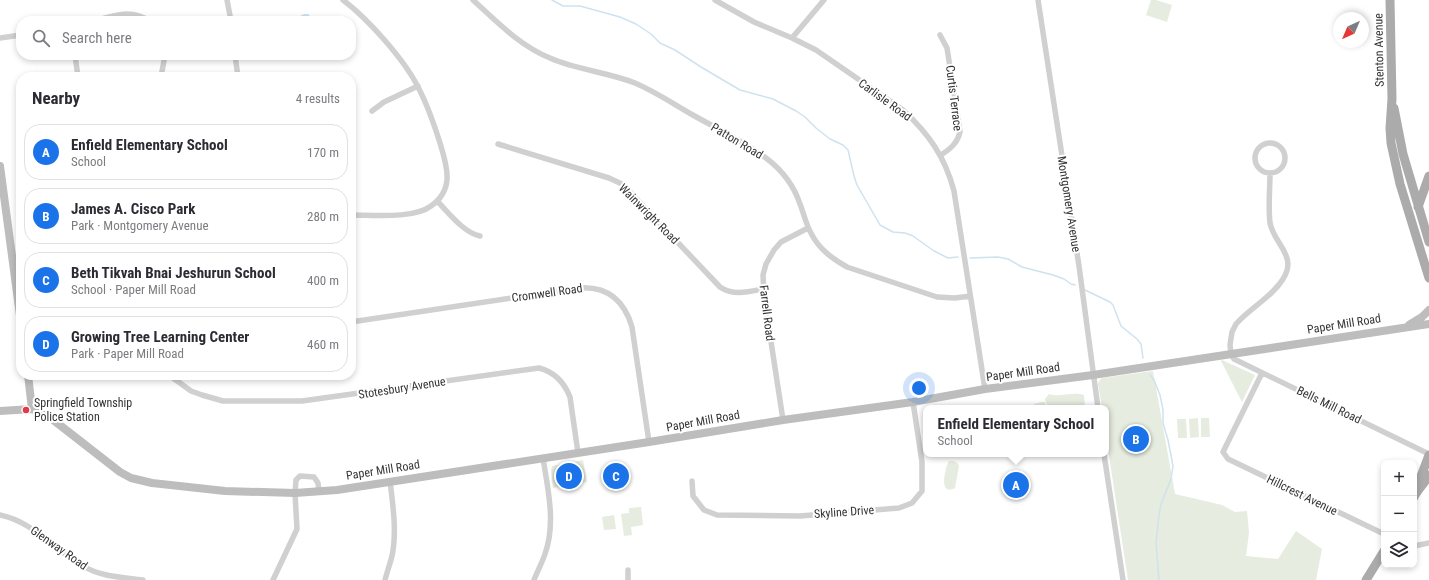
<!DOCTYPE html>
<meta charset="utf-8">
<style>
body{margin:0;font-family:"Roboto Condensed",sans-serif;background:#f2f2f3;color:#2b2b33}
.controls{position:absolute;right:12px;bottom:12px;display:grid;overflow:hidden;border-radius:8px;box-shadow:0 2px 6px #0003}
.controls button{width:36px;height:36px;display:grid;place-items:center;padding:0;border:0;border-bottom:1px solid #e1e1e2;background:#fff;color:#2b2b33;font:20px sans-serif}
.compass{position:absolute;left:1333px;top:12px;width:36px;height:36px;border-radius:50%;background:#fff;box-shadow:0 2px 6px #0003;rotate:224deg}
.you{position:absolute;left:919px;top:388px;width:14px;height:14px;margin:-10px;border:3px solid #fff;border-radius:50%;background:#1a73e8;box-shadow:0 0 0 6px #1a73e833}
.badge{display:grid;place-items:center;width:26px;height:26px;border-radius:50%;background:#1a73e8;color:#fff;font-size:13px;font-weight:700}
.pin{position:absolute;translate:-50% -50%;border:2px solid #fff;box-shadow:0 1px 4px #0006}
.popup{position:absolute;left:923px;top:405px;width:186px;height:52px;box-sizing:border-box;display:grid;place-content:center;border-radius:8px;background:#fff;filter:drop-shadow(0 1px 3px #0005);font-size:13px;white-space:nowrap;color:#7c7c81}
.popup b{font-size:15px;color:#2b2b33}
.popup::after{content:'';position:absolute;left:50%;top:100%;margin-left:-8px;border:8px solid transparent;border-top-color:#fff}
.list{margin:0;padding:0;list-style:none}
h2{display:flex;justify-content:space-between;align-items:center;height:52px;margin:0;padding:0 16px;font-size:17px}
h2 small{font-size:13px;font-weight:400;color:#7c7c81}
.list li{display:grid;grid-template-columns:26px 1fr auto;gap:12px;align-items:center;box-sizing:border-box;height:56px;margin:0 8px 8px;padding:0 8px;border:1px solid #e1e1e2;border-radius:16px}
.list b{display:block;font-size:15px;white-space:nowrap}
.list p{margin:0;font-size:13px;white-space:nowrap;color:#7c7c81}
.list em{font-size:13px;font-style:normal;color:#7c7c81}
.icon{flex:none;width:22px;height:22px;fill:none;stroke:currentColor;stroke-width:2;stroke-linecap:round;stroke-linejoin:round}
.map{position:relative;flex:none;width:1429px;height:580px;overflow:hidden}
.search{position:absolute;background:#fff;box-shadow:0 2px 6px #0003;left:16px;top:16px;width:340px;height:44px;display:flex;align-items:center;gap:10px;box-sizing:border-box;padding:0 14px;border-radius:16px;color:#7c7c81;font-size:15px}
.panel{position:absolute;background:#fff;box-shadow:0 2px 6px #0003;left:16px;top:72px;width:340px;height:308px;border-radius:16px}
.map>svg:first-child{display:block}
</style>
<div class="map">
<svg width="1429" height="580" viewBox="0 0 1429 580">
<rect width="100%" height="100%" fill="#fff"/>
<path fill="#e6ecdf" d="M1151,0H1156L1172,5L1167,22L1146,15Z
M1222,360L1255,375L1242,402L1221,361Z
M1153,371L1175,494L1222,505L1235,512L1247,511L1249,533L1246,556L1278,559L1296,531L1322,549L1316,580H1128L1106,436V408H1102L1098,384L1099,381L1102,378Z
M1049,394C1060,398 1072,391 1084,395L1085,408H1048L1045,399Z
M1041,402H1045L1046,408H1033L1034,404Z
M1198,418L1199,437L1190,438L1189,419Z
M1201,418H1209L1210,437H1201Z
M1177,419H1186L1187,438H1178Z
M583,460L587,482L553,488L551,470L552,466Z
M949,461C954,461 957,461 959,466L955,488C938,497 945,468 949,461Z
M641,507L643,525L631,527L632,535L624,536L621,514L629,513V508Z
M614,515L616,529L604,530L602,517Z"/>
<path fill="#cfe2ee" d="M304,14H308L315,21H296L300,16Z"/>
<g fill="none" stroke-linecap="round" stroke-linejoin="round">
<path stroke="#cfe2ee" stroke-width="1.5" d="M552,0L563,6H580L620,17L636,24L651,34L660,43L675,50L701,67L740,90L773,99L796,111L805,117L816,128L830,139L843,145L848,150L854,176L857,185L880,225L893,232L905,233L913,236L934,251L948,258L958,257
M970,258L998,257L1008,259L1022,267L1053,275L1064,279L1071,284L1075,285
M1085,290L1110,302L1113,305L1121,326L1137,339L1141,344L1143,358
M1150,375L1154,380L1160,395L1163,410V423L1168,440L1173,466L1171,479L1161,504L1159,515L1156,543L1159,580"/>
<path stroke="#d0d0d0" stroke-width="5.5" d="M227,0L231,21
M343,0C367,18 404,59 418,87C427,104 434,124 440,143C447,166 455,189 431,206C414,219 373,215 351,215
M473,0C497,22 520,46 550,58C577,70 607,72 635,83C654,91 672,103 691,114C716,128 743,141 766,158C782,170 794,186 800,204C804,214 806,225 812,235C820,250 833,259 847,267L937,297L955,298L970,296
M715,0L754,22L792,38L816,50L903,110C929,134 945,157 954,191L985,389
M1038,0L1079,266L1098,408
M94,21C113,16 132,8 149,21
M940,35L947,48L960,132C957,144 950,149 941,155
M0,38L21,35
M792,38L824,0
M75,55L78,77
M235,55L238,77
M161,77L165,55
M372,111L384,102L418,86
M1255 158a15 15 0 1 1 30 0a15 15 0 1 1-30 0Z
M498,144L609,178L622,184L629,191L720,287C733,296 748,292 763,289
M1270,173C1270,189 1268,207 1270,223C1274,244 1298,256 1283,279C1272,297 1250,308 1236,324L1232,332L1230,345L1231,354L1234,359L1429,454
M437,201C449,213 464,233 480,236
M351,322L579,288C607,286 624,300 632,327L649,442
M1262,373L1223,452L1228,459L1384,534
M169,375L191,391L202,395L223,401H302L539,368C555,372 564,382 570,397L578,453
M783,420L764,296L763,275L766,264L774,250L781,242L808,228
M1104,454L1123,580
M692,481L693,496L704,510L717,515L800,516L899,508L912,503L922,491V462L913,402
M0,515C34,522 54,550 83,566C101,577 122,577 143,580
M1414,546L1429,543
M273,580L297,529L295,493L296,480L300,476L314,477L318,483L319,491
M385,580C387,572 390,564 392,556C397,532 393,506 390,481
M534,580C537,572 542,563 545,554C556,523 548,490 543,458
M628,580V570"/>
<path stroke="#bdbdbd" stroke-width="8" d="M0,166L21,323
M1409,325L1422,317L1429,310
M28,375L32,409
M0,411L32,409L52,419L120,472L131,478L152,483L225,491L295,493L337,490L649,442L783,420L913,402L985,389L1093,375L1429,324"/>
<path stroke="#ababab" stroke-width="9" d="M1390,0L1392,99L1390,128L1391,143L1400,184L1429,278
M1394,108L1403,154L1429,242
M1418,207L1429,176
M1419,488L1420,479L1429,455
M1414,497C1418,489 1425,483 1429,475
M1366,580L1384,551"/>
</g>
<circle fill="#e63946" stroke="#fff" stroke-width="1.5" cx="26" cy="410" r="4"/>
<g text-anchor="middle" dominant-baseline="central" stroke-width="4" stroke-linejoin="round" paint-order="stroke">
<g font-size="12" fill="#333" stroke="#fff">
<text transform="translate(1379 50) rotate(-91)">Stenton Avenue</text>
<text transform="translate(954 98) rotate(83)">Curtis Terrace</text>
<text transform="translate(885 100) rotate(36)">Carlisle Road</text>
<text transform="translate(737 141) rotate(31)">Patton Road</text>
<text transform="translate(1069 204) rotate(81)">Montgomery Avenue</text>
<text transform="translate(649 214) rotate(45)">Wainwright Road</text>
<text transform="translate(547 293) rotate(-8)">Cromwell Road</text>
<text transform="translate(767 313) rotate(83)">Farrell Road</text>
<text transform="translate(1344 324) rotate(-9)">Paper Mill Road</text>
<text transform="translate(1023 372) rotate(-8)">Paper Mill Road</text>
<text transform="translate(402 388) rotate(-9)">Stotesbury Avenue</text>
<text transform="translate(1329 405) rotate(26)">Bells Mill Road</text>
<text transform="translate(703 421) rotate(-10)">Paper Mill Road</text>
<text transform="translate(383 470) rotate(-9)">Paper Mill Road</text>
<text transform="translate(1302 495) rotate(26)">Hillcrest Avenue</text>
<text transform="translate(844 512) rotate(-4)">Skyline Drive</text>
<text transform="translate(59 548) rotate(35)">Glenway Road</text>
</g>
<g font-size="12" fill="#333" stroke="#fff" text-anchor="start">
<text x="34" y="403">Springfield Township<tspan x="34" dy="14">Police Station</tspan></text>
</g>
</g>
</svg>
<div class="controls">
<button>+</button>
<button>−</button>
<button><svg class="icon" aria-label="layers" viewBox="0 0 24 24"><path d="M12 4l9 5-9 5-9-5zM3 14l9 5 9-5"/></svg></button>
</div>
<svg class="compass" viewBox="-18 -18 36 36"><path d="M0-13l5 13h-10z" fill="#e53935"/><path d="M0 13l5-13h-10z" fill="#7c7c81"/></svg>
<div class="you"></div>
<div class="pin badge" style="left:1016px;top:485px">A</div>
<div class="popup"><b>Enfield Elementary School</b>School</div>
<div class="pin badge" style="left:1136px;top:439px">B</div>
<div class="pin badge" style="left:616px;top:476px">C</div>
<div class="pin badge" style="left:569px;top:476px">D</div>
<div class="search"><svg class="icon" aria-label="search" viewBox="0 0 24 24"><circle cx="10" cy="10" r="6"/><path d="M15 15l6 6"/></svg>Search here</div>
<section class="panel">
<h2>Nearby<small>4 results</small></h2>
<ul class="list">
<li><span class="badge">A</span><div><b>Enfield Elementary School</b><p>School</p></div><em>170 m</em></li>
<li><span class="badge">B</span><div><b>James A. Cisco Park</b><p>Park · Montgomery Avenue</p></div><em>280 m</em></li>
<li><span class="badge">C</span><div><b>Beth Tikvah Bnai Jeshurun School</b><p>School · Paper Mill Road</p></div><em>400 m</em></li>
<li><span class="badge">D</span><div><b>Growing Tree Learning Center</b><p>Park · Paper Mill Road</p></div><em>460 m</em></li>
</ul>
</section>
</div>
